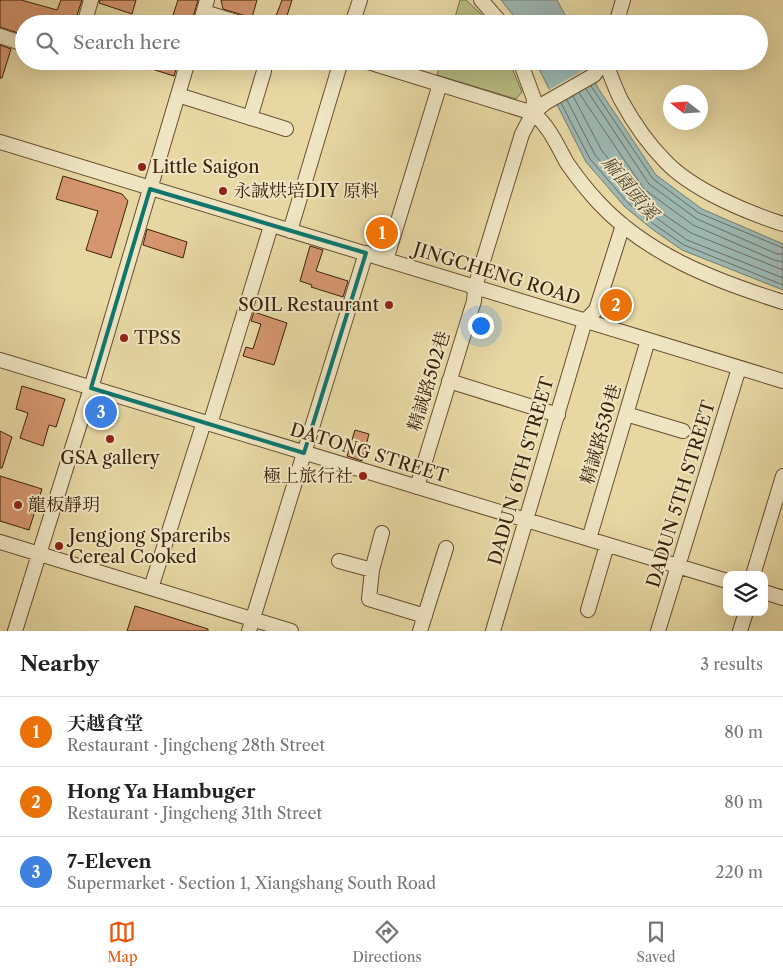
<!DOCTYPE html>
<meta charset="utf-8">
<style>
body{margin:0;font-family:"Libre Caslon Text","Noto Serif TC",serif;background:#f2f2f2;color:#222}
.controls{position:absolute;right:15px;bottom:15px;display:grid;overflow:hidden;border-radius:10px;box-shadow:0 5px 20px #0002}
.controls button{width:45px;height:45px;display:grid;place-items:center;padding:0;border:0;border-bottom:1px solid #e0e0e0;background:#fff;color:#222;font:25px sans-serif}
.compass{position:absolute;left:663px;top:85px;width:45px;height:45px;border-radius:50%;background:#fff;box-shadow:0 5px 20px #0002;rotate:287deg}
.you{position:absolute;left:480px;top:325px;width:18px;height:18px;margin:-12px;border:4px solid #fff;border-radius:50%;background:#1a73e8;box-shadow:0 0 0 8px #1a73e833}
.badge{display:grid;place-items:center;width:32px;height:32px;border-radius:50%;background:#ea580c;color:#fff;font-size:16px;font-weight:700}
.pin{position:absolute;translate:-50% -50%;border:2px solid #fff;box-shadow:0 1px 5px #0006}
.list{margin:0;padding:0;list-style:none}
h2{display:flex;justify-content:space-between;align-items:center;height:65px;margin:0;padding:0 20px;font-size:21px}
h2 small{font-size:16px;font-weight:400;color:#767676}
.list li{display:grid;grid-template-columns:32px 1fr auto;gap:15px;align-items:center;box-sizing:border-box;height:70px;padding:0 20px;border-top:1px solid #e0e0e0}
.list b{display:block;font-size:19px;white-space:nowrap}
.list p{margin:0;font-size:16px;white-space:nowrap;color:#767676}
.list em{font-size:16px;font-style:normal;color:#767676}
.icon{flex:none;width:28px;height:28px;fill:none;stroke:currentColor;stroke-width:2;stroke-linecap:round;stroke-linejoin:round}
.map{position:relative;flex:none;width:783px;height:631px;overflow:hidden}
.search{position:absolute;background:#fff;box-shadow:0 5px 20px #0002;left:15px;right:15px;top:15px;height:55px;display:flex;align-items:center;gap:12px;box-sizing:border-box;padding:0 18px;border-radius:28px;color:#767676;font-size:19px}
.sheet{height:275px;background:#fff}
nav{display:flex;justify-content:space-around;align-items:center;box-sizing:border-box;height:70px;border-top:1px solid #e0e0e0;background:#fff;font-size:14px;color:#767676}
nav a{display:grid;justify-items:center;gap:2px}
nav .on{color:#ea580c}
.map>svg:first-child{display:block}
</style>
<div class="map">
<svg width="783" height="631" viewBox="0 0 783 631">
<rect width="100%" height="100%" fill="#e6d7a3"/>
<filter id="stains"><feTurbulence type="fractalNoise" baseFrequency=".004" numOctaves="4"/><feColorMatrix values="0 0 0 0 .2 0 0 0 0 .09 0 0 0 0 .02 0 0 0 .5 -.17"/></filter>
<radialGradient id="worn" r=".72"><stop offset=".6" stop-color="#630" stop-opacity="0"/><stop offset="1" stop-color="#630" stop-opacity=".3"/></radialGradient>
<path fill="#b9bd83" stroke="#7a6f46" d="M460,0H466L481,14L488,24H453Z
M441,61H509L522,92L516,99L437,75Z"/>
<path fill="#9cb7b2" stroke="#757b6f" d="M501,0H557L570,24H517L513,15Z
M535,61H586L598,88L656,175L702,209L783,244V290L682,250L652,229L625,207L586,162Z"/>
<path fill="#e6d7a3" d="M589,67L597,81L554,106L547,91Z"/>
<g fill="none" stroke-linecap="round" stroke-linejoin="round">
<path stroke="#6c6c5e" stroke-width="1" d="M591,86L653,179L699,213L783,248
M586,89L649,184L697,219L777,254H783
M579,93L644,189L693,225L774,260L783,262
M573,96L602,151L638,194L663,214L691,233L783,270
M567,100L595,155L633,199L659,220L687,240L783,278
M561,103L590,159L628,203L655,225L684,245L783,285"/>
</g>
<path fill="#d5966f" stroke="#3b210a" d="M0,0H21L57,10L61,0H82L74,24H24V35L0,27Z
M100,0H136L132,14L99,3Z
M178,0H198L191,24H170Z
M221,0H257L251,21L246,16L223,9Z
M282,0H292L286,19L276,16Z
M0,45L11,49L2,78H0Z
M133,61H179L174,76L133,63Z
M63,176L122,194L128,201L111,258L86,250L98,211L56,199Z
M147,229L187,242L183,258L143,245Z
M310,246L323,250L316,271L348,281L343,297L311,287L312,285L300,281Z
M254,312L287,323L274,365L243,356L246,347L253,349L261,324L251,321Z
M22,386L65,399L56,427L49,425L43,446L20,438L28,413L16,409Z
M355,430L369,434L362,461L347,456Z
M0,431L12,437L2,468H0Z
M0,476L42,489L29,530L0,521Z
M135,606L208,629V631H127Z"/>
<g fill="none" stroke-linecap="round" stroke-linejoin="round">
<defs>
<path id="minor" d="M481,0L502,24
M204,12L243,24
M84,24L91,0
M200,24L207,0
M352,24L360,0
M616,24L623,0
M0,36L24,44
M365,61L533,113C549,126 557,145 567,163C576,176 587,190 598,202C647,255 716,281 783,302
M520,61L534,99L533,113
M605,61C610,74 615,88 621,100C633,122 648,144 666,162C693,190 746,212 783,224
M178,95L286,129
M250,118L264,71
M0,142L783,381
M290,231L341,61
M386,260L440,84
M0,360L727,581
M449,381L558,415
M626,414L683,431
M210,424L271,226
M417,487L474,301L475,287L522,134L533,113L545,103L594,75L604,61
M382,533L372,570L369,599L425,616
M589,539L648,340
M0,542L291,631
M339,561L372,570
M753,575L783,476
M151,588L204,422
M764,592L783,598
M588,610L607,545
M15,631L91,388L188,61
M249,631L366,253
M420,631L446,548
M493,631L585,321L596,310L623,225
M658,631L739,368
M740,631L746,612"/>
</defs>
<use href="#minor" stroke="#664e30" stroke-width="16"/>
<use href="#minor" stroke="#efe5c3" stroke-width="14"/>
</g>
<path fill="none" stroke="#0f766e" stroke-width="4" stroke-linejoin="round" d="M150,189L366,253L304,453L91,388Z"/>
<g fill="#8f2418" stroke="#efe5c3" stroke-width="2">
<circle cx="142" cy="167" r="5"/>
<circle cx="223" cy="191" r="5"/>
<circle cx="389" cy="305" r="5"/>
<circle cx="124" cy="338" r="5"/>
<circle cx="110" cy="439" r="5"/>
<circle cx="363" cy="476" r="5"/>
<circle cx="18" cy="505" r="5"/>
<circle cx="59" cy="546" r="5"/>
</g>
<g text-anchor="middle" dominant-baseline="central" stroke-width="4" stroke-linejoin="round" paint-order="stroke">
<g font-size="18" fill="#3b210a" stroke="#efe5c3" text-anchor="start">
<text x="152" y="167">Little Saigon</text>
<text x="233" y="191">永誠烘培DIY 原料</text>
<text x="379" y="305" text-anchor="end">SOIL Restaurant</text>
<text x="134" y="338">TPSS</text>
<text x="110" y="458" text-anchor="middle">GSA gallery</text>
<text x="353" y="476" text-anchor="end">極上旅行社</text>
<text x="28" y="505">龍板靜玥</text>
<text x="69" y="536">Jengjong Spareribs<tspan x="69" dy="21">Cereal Cooked</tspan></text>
</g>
<g font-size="18" fill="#3b210a" stroke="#efe5c3">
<text transform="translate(497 274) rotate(17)">JINGCHENG ROAD</text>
<text transform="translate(429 381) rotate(-73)">精誠路502巷</text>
<text transform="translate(601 434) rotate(-74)">精誠路530巷</text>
<text transform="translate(369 453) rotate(17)">DATONG STREET</text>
<text transform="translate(521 471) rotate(-74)">DADUN 6TH STREET</text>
<text transform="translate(681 494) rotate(-73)">DADUN 5TH STREET</text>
</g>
<g font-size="19" font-style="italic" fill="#534634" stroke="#efe5c3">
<text transform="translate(630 188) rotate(51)">麻園頭溪</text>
</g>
</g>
<rect width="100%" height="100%" filter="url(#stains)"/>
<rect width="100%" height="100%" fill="url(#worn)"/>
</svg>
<div class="controls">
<button><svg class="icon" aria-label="layers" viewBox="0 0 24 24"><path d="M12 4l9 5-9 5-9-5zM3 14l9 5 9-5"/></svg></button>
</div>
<svg class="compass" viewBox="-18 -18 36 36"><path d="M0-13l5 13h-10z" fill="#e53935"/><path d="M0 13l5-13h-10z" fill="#767676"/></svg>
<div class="you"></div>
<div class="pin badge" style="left:382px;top:233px;background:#e8710a">1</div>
<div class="pin badge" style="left:616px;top:305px;background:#e8710a">2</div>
<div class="pin badge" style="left:101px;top:412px;background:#3f7fe0">3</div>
<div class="search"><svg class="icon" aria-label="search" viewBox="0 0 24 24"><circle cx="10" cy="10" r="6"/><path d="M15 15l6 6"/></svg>Search here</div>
</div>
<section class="sheet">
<h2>Nearby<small>3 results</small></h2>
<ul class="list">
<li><span class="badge" style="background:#e8710a">1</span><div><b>天越食堂</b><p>Restaurant · Jingcheng 28th Street</p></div><em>80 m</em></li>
<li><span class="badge" style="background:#e8710a">2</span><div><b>Hong Ya Hambuger</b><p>Restaurant · Jingcheng 31th Street</p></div><em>80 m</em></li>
<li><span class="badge" style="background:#3f7fe0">3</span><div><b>7-Eleven</b><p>Supermarket · Section 1, Xiangshang South Road</p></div><em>220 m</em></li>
</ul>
</section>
<nav>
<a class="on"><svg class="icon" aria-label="map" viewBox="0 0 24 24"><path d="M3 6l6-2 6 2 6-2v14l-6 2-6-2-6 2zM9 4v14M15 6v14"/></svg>Map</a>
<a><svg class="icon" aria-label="directions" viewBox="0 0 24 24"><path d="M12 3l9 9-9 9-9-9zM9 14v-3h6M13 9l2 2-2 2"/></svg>Directions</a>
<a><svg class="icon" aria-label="saved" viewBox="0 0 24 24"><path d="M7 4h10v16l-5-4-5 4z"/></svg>Saved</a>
</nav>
